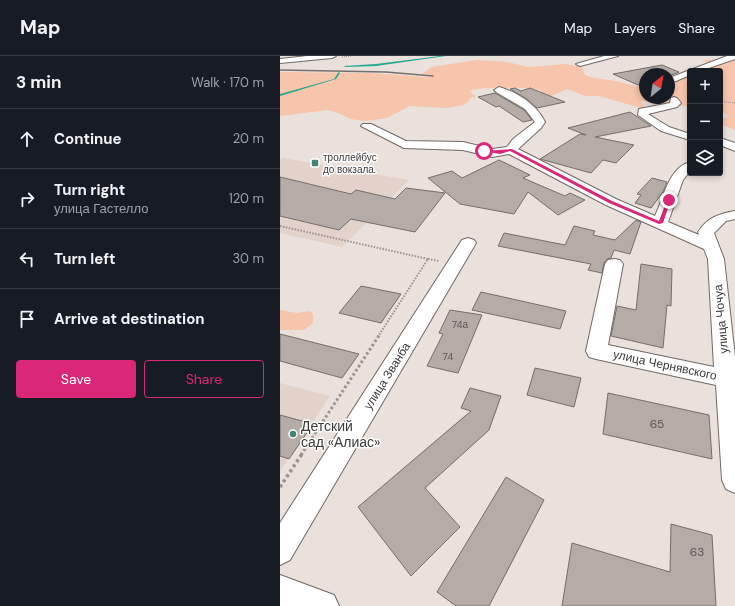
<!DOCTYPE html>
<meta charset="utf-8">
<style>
body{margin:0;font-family:"DM Sans",sans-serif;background:#20242c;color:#f1f3f6}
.controls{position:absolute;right:12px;top:12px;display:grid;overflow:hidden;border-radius:4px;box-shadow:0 2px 6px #0003}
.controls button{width:36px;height:36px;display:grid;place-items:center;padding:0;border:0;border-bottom:1px solid #363941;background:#171b24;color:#f1f3f6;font:20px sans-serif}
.compass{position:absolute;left:359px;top:12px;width:36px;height:36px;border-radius:50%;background:#171b24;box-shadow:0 2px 6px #0003;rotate:30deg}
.stop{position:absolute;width:12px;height:12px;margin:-9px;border:3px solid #db2777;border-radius:50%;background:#fff}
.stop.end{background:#db2777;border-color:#fff;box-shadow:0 1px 4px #0008}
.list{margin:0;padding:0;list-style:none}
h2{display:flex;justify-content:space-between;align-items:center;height:52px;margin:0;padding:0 16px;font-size:17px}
h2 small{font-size:13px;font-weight:400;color:#9ea1a6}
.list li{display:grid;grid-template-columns:26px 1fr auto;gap:12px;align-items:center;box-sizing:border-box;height:60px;padding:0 16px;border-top:1px solid #363941}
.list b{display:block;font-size:15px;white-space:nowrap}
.list p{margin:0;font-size:13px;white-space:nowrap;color:#9ea1a6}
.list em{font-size:13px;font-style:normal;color:#9ea1a6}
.actions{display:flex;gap:8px;padding:12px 16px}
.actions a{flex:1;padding:9px 0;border:1px solid #db2777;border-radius:4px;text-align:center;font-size:14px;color:#db2777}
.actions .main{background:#db2777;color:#fff}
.icon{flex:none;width:22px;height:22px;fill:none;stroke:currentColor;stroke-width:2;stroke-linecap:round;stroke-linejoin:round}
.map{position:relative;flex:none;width:455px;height:550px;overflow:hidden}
header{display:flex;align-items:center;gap:24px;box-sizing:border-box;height:56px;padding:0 20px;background:#171b24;border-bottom:1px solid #363941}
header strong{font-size:19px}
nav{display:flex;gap:22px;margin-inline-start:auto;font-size:14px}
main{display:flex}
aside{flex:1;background:#171b24}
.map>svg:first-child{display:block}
</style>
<header>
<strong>Map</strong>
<nav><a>Map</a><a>Layers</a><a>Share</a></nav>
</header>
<main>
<aside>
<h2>3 min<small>Walk · 170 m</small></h2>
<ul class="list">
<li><svg class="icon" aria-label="ahead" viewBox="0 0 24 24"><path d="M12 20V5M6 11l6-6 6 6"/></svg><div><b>Continue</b></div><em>20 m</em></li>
<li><svg class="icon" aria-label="right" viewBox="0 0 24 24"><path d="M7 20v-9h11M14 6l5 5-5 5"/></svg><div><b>Turn right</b><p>улица Гастелло</p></div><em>120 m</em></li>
<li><svg class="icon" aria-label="left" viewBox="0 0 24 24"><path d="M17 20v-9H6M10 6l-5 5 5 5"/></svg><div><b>Turn left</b></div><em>30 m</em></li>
<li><svg class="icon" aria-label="arrive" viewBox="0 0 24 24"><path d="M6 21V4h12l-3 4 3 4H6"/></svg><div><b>Arrive at destination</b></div></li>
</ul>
<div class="actions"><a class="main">Save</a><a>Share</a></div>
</aside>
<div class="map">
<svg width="455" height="550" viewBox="0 0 455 550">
<rect width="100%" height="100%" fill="#eae0dc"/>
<path fill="#e3d2ca" d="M3,102L129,124L62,191L0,177V104Z
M0,327L50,340L0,415Z"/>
<path fill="#f7c4ac" d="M455,0V74L440,68V64L449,60L440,54V15H416L426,11L427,7L423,4L446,3Z
M197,4L227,6L249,11L285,8L302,11L305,19C317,24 328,23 340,26C349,28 356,31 365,31V42H389V29L410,17V51C397,47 387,57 376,44L361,45L365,51L361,52L319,40H305L287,33L271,40H264L260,34C251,31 196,31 190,35L196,41L190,42L188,46L184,49L167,52L130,50L107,62L85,65L71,63L58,57L48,54L0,60V16L89,17L147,21L153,20L142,18L152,11Z
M0,254L17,257L30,255L33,258V267L24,274H0Z"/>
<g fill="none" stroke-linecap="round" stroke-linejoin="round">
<path fill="#22a993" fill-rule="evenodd" d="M160,0H166L96,10L65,11L64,10L96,8Z
M58,17L59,16L60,17L56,23L0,40V38L54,23Z"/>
</g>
<path fill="#b5aca8" stroke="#756d69" d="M382,9L399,16L389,20V18H365V27L358,29L333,18Z
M235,32L241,35L250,32L285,46L257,52L247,43L230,33Z
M215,37L244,54L252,64L243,66L219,50L216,51L198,41Z
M350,56L371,70L315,81L354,89L336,107L323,104L311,117L260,103L300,78L306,79L288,72Z
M219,104L250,119L243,122L285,140L290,137L305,144L278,159L248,136L234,158L180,148L148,122L172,115L182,122Z
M0,121L71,138L76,134L115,143L126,132L165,137L135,176L71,163L59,174L0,160Z
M372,122L387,126L383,136L371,152L355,147L361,139L357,138Z
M356,164L361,166L350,198L334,194L331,202L327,203L324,207L322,217L308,214L311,208L218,190L224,177L285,189L294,170L315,175L313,179L335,184Z
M361,208L392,213L391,250L387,249L383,292L331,280L337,250L356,254Z
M81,230L121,238L101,267L59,257Z
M201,236L286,255L280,273L192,254Z
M170,254L202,259L178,317L147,310L163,278L159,277Z
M0,278L79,298L62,322L0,305Z
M255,312L301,322L294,351L247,339Z
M190,332L221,340L209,374L145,432L180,471L131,520L78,451L191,355L181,352Z
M328,337L429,359L432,403L323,378Z
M0,359L33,368L9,403L0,400Z
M226,421L264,444L209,550H176L157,536Z
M391,468L432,479L436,550H282L292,487L390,516Z"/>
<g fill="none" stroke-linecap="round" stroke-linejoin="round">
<defs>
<path id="minor" d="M27,0H56L52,2L0,7V3Z
M324,0H338L300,10L296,8Z
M447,0H455V3L420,15H410V19L389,28V22Z
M219,31C237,36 257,49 265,66L261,72L238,93L336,143L375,160C384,142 388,112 410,106V115L403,124L388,166L419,179L418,176C428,161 439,158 455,155V163L446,165L434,177L444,203L455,301V437L446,433L442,424L436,329L316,303L309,301L306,295L325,208L328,204L334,203L340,204L343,208L328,289L434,311L428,203L424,193L326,149L229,98L212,101L183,94L124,92L81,70L83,68H91L126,85L183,86L212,93L227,91L233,83L255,66L245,53L216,36L214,34Z
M394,41L397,42L401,47L397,51L368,58L389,71L410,78V84L381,75L358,59L359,53L390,47L391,42Z
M440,82L455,87V95L440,89Z
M188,182L194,184L196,187L10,504L0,509V467L180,187L182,184Z
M0,519L54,539L59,550H0Z"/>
</defs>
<use href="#minor" stroke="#716965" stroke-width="2"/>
<path stroke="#9a9390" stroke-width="1" stroke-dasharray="1 1" stroke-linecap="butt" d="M62,1L71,0
M440,45L455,47"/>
<path stroke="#9a9390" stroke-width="2" stroke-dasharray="1.5 1.5" stroke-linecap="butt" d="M0,170L148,203L99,279
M148,203L159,205"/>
<path stroke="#9a9390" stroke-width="3" stroke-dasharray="2.5 2.5" stroke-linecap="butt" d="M21,399L100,278"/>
<path stroke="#9a9390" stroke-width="3.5" stroke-dasharray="3 3" stroke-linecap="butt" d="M0,431L22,398"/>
<use href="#minor" fill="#fff" fill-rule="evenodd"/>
<path stroke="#76706e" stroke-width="1.5" d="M0,14L106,16L153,20"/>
</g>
<path fill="#db2777" d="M232,93L332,145L379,165L387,144L391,143L383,167L379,168L329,147L230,95L220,98L202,95Z"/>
<g fill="#438678" stroke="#fff" stroke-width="1.5">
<rect x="31" y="103" width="8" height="8" rx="2"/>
<circle cx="13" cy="378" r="4"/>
</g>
<g text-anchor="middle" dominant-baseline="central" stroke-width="3" stroke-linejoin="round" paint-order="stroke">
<g font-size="10" fill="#3d3a38" stroke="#fff" text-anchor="start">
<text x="43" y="101">троллейбус<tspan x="43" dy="12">до вокзала.</tspan></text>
</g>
<g font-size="10" fill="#5b5654">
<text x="180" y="268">74а</text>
<text x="168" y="300">74</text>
</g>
<g font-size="12" fill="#3d3a38" stroke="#fff">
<text transform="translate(441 263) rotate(-95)">улица Чочуа</text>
<text transform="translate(385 309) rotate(12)">улица Чернявского</text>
<text transform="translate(107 320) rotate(-58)">улица Званба</text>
</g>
<g font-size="12" fill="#5b5654">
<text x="377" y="368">65</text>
<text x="417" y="496">63</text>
</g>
<g font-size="14" fill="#3d3a38" stroke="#fff" text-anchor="start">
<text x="21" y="370">Детский<tspan x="21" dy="16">сад «Алиас»</tspan></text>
</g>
</g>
</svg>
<div class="controls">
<button>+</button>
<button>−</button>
<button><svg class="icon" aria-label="layers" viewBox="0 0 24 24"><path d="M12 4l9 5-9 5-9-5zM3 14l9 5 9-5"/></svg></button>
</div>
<svg class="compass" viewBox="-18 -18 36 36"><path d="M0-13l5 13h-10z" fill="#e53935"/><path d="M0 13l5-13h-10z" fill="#9ea1a6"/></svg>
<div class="stop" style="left:204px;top:95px"></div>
<div class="stop end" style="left:389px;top:144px"></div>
</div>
</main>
